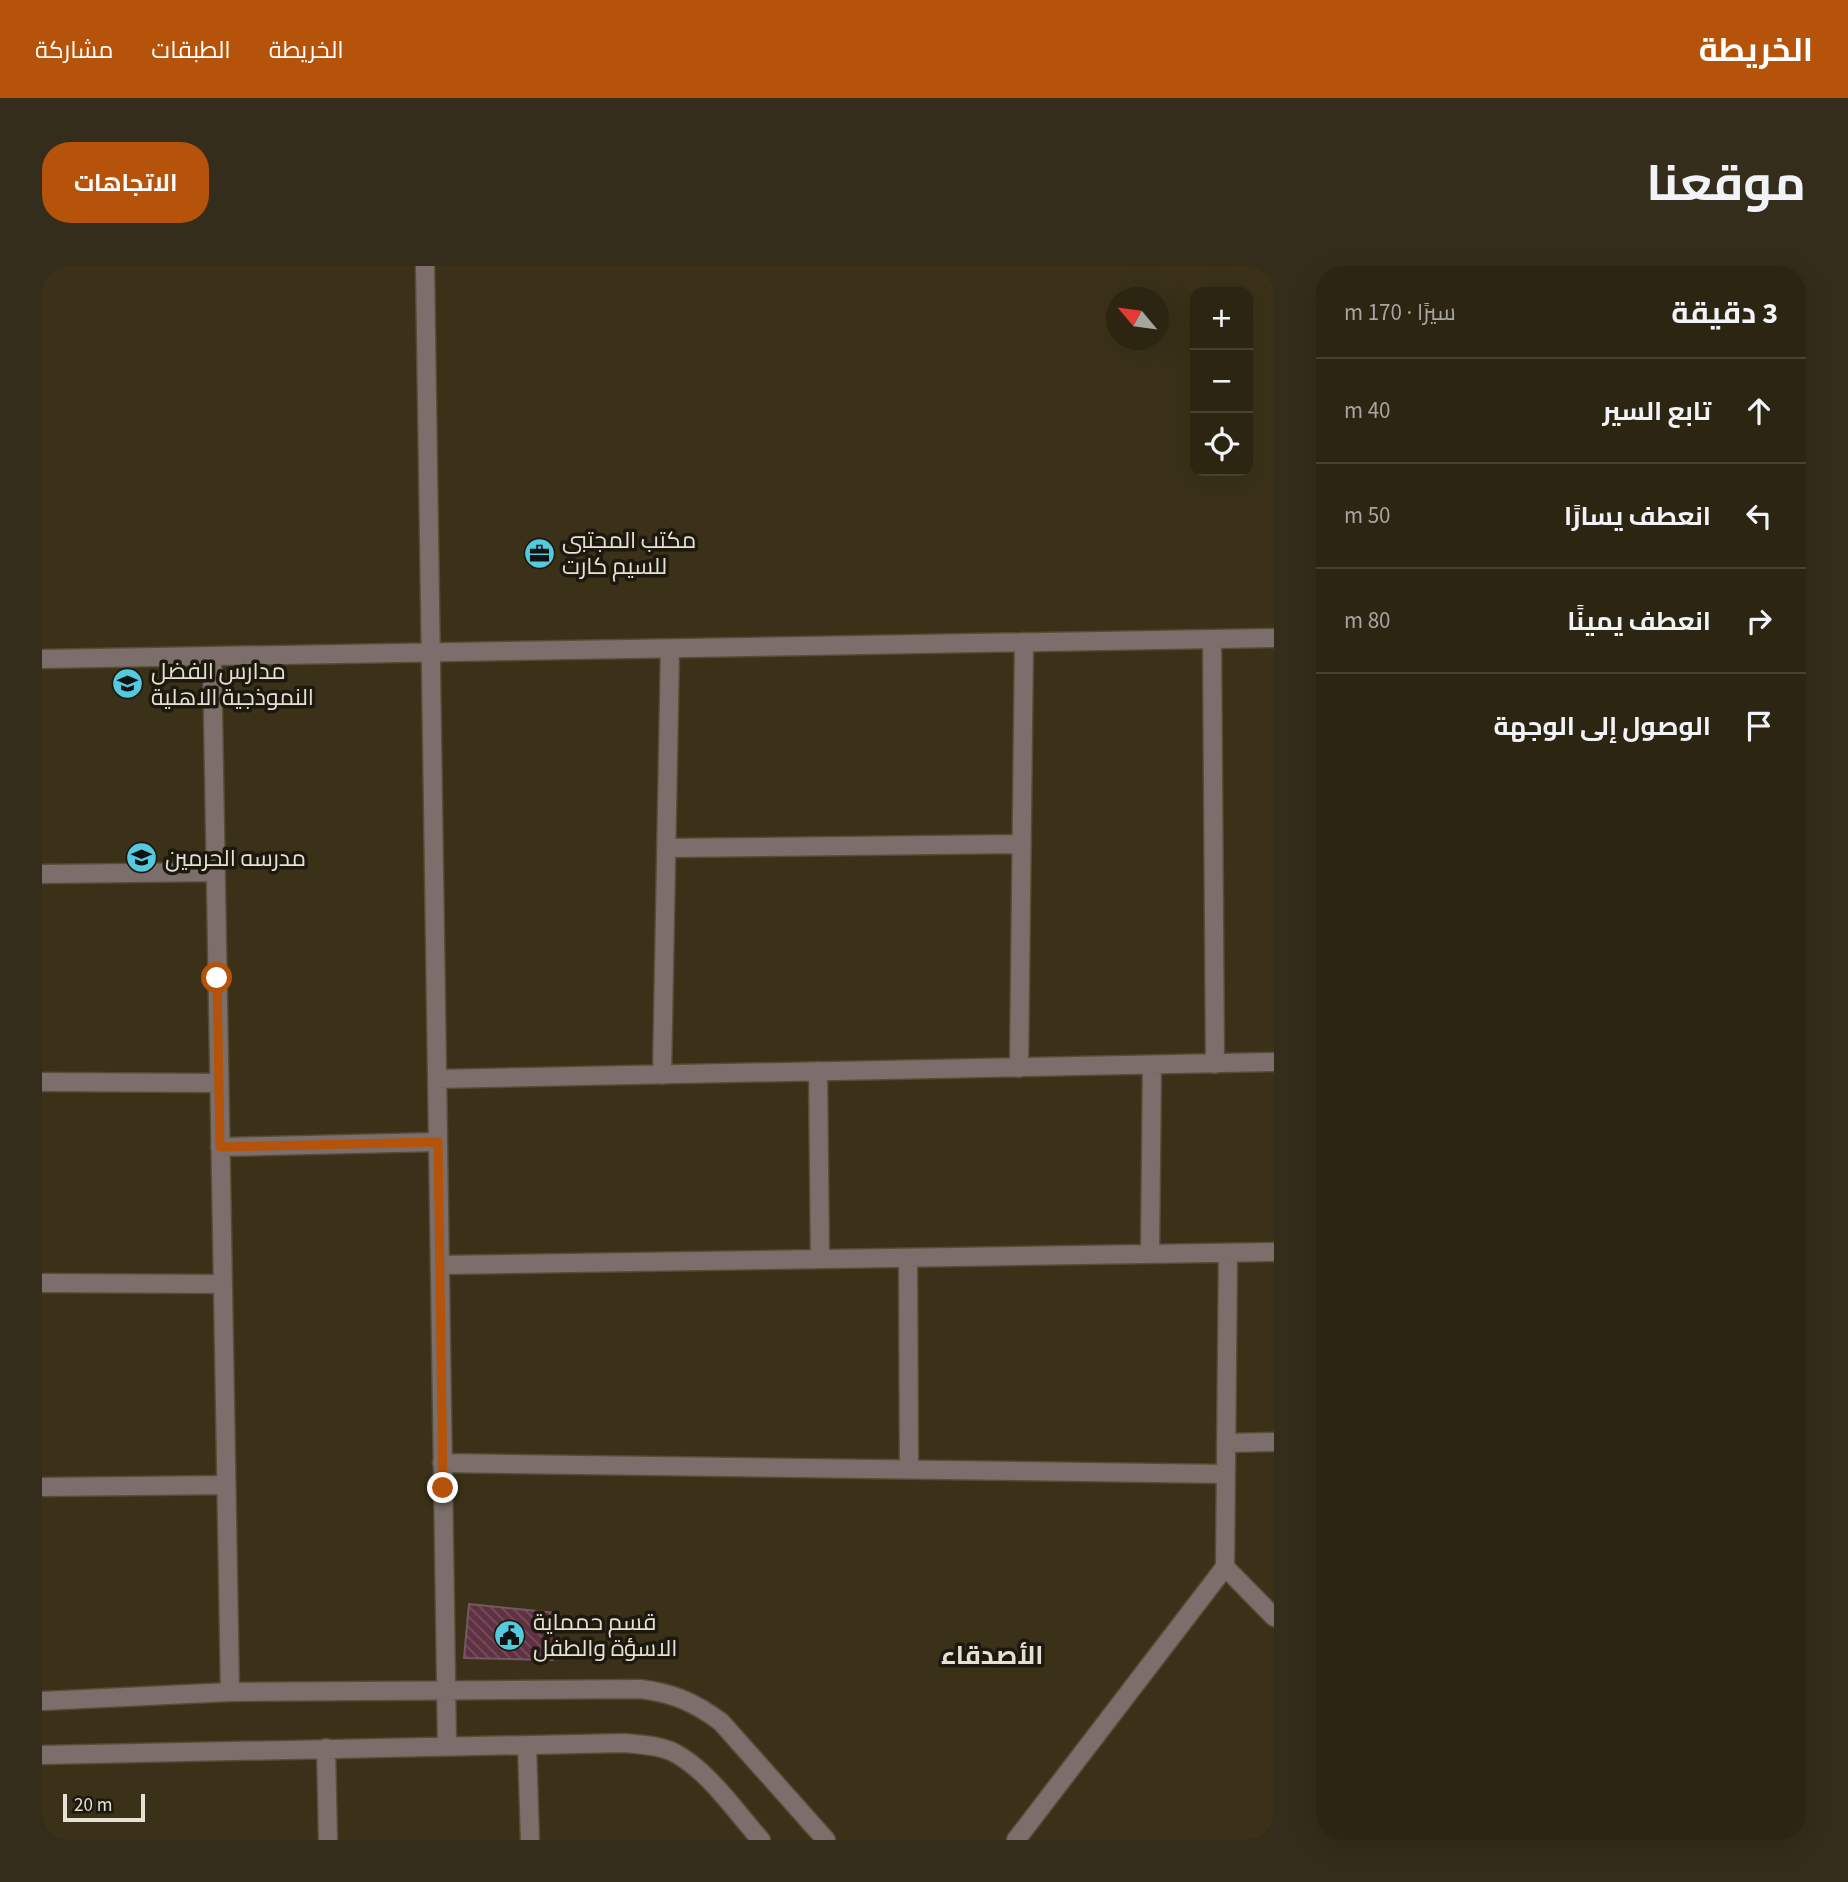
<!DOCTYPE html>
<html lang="ar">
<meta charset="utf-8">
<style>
body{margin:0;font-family:"Source Sans 3",Cairo,sans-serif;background:#342d1b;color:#f1f3f6;direction:rtl}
.controls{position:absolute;right:21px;top:21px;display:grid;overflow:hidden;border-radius:14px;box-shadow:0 7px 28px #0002}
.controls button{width:63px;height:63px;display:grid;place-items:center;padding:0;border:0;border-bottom:2px solid #484232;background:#2c2512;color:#f1f3f6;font:35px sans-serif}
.compass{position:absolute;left:1064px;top:21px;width:63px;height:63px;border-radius:50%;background:#2c2512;box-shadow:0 7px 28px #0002;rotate:299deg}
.scale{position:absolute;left:21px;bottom:18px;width:82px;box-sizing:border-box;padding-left:7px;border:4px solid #e6e0d2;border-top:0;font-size:19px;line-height:24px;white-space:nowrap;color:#e6e0d2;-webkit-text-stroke:5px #1d190f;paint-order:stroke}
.stop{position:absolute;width:21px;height:21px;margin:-16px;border:5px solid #b45309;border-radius:50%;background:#fff}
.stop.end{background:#b45309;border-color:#fff;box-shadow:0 2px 7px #0008}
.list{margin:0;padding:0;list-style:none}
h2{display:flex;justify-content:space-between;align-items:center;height:91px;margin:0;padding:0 28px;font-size:30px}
h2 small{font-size:23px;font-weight:400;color:#a6a59f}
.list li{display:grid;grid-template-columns:46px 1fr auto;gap:21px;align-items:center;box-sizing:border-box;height:105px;padding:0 28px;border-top:2px solid #484232}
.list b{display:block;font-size:26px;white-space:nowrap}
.list em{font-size:23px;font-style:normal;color:#a6a59f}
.icon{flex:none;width:38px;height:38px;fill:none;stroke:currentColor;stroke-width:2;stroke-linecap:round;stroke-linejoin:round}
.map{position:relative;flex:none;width:1232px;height:1574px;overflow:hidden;direction:ltr;border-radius:28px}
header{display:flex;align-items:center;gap:42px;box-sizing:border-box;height:98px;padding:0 35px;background:#b45309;color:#fff}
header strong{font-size:33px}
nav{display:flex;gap:38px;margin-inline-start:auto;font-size:24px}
.intro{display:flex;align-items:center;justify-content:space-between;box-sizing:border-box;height:168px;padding:0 42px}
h1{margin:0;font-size:49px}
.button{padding:18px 32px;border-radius:28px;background:#b45309;color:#fff;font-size:24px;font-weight:700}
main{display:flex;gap:42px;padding:0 42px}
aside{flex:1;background:#2c2512;border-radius:28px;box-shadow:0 7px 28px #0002}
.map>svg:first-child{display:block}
</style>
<header>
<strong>الخريطة</strong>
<nav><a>الخريطة</a><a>الطبقات</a><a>مشاركة</a></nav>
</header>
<div class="intro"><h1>موقعنا</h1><a class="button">الاتجاهات</a></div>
<main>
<aside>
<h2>3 دقيقة<small>سيرًا · 170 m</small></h2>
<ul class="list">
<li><svg class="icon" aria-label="ahead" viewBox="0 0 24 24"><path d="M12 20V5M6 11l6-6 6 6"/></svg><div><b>تابع السير</b></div><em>40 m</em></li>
<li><svg class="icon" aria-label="left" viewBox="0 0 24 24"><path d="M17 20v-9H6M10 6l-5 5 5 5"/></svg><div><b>انعطف يسارًا</b></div><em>50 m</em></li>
<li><svg class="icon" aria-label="right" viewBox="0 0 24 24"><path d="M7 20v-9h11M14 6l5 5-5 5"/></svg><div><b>انعطف يمينًا</b></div><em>80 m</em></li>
<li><svg class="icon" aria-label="arrive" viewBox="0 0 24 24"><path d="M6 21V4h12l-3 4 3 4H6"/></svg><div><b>الوصول إلى الوجهة</b></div></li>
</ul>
</aside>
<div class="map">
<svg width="1232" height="1574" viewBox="0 0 1232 1574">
<defs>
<pattern id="building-back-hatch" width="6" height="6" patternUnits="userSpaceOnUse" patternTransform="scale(1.75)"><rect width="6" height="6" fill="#5f3143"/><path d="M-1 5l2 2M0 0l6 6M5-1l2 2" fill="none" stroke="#764f5d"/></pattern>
</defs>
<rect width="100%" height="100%" fill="#3a3118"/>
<path fill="url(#building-back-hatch)" stroke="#755862" stroke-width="2" d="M427,1338L514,1347L511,1394L422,1392Z"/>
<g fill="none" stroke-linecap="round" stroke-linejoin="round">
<defs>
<path id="minor" d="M383,0L405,1480
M1170,373L1173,798
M170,391L188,1426
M0,393L1232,372
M625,582L980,578
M0,608L173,606
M977,802L982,376
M776,805L778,993
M620,809L628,383
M395,813L1232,796
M0,816L177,817
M178,881L396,876
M1108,988L1110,799
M866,992L867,1203
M398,999L1232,986
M0,1017L181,1018
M1184,1177L1232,1176
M400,1197L1184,1208
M0,1221L184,1219
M1183,1301L1232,1351
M0,1435L188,1426L598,1423C631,1427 652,1436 679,1456L784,1574
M485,1479L488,1574
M284,1482L286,1574
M0,1489L583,1477C599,1479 617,1479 631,1486C666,1504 694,1546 719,1574
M974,1574L1183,1301L1186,987"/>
</defs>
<use href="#minor" stroke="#564d36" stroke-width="21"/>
<use href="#minor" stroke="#7c6e6b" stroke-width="18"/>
</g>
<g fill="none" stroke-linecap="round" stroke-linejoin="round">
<path stroke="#b45309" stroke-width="9" d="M175,712L178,881L396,876L401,1222"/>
</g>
<defs>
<symbol id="office-disc" viewBox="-11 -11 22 22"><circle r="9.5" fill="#54cade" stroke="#1d190f"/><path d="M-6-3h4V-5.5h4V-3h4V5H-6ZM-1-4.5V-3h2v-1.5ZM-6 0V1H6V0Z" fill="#111"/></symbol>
<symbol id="school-disc" viewBox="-11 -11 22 22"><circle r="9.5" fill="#54cade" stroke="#1d190f"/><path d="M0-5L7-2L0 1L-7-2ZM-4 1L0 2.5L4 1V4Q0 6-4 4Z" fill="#111"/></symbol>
<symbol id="civic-disc" viewBox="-11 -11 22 22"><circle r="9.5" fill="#54cade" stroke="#1d190f"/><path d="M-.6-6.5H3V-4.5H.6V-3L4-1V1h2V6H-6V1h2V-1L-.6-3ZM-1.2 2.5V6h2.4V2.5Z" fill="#111"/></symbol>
</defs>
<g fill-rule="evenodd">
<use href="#office-disc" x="480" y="270" width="35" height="35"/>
<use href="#school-disc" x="68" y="400" width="35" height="35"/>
<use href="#school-disc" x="82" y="574" width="35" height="35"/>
<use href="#civic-disc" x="450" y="1352" width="35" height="35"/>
</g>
<g text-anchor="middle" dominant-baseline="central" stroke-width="7" stroke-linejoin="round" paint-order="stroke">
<g font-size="23" fill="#e6e0d2" stroke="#1d190f" text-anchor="start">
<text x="520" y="274">مكتب المجتبى<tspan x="520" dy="26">للسيم كارت</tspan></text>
<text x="109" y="405">مدارس الفضل<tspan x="109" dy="26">النموذجية الاهلية</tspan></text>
<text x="123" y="592">مدرسه الحرمين</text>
<text x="491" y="1356">قسم حمماية<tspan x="491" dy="26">الاسؤة والطفل</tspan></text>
</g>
<g font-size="26" font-weight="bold" fill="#e6e0d2" stroke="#1d190f">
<text x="950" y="1389">الأصدقاء</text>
</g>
</g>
</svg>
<div class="controls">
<button>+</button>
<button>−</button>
<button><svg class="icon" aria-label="locate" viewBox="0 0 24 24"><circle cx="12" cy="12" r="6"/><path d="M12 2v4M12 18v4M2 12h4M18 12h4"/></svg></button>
</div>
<svg class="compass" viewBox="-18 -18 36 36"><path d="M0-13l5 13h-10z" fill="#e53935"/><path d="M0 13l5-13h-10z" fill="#a6a59f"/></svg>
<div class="scale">20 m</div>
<div class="stop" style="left:175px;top:712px"></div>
<div class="stop end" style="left:401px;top:1222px"></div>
</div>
</main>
